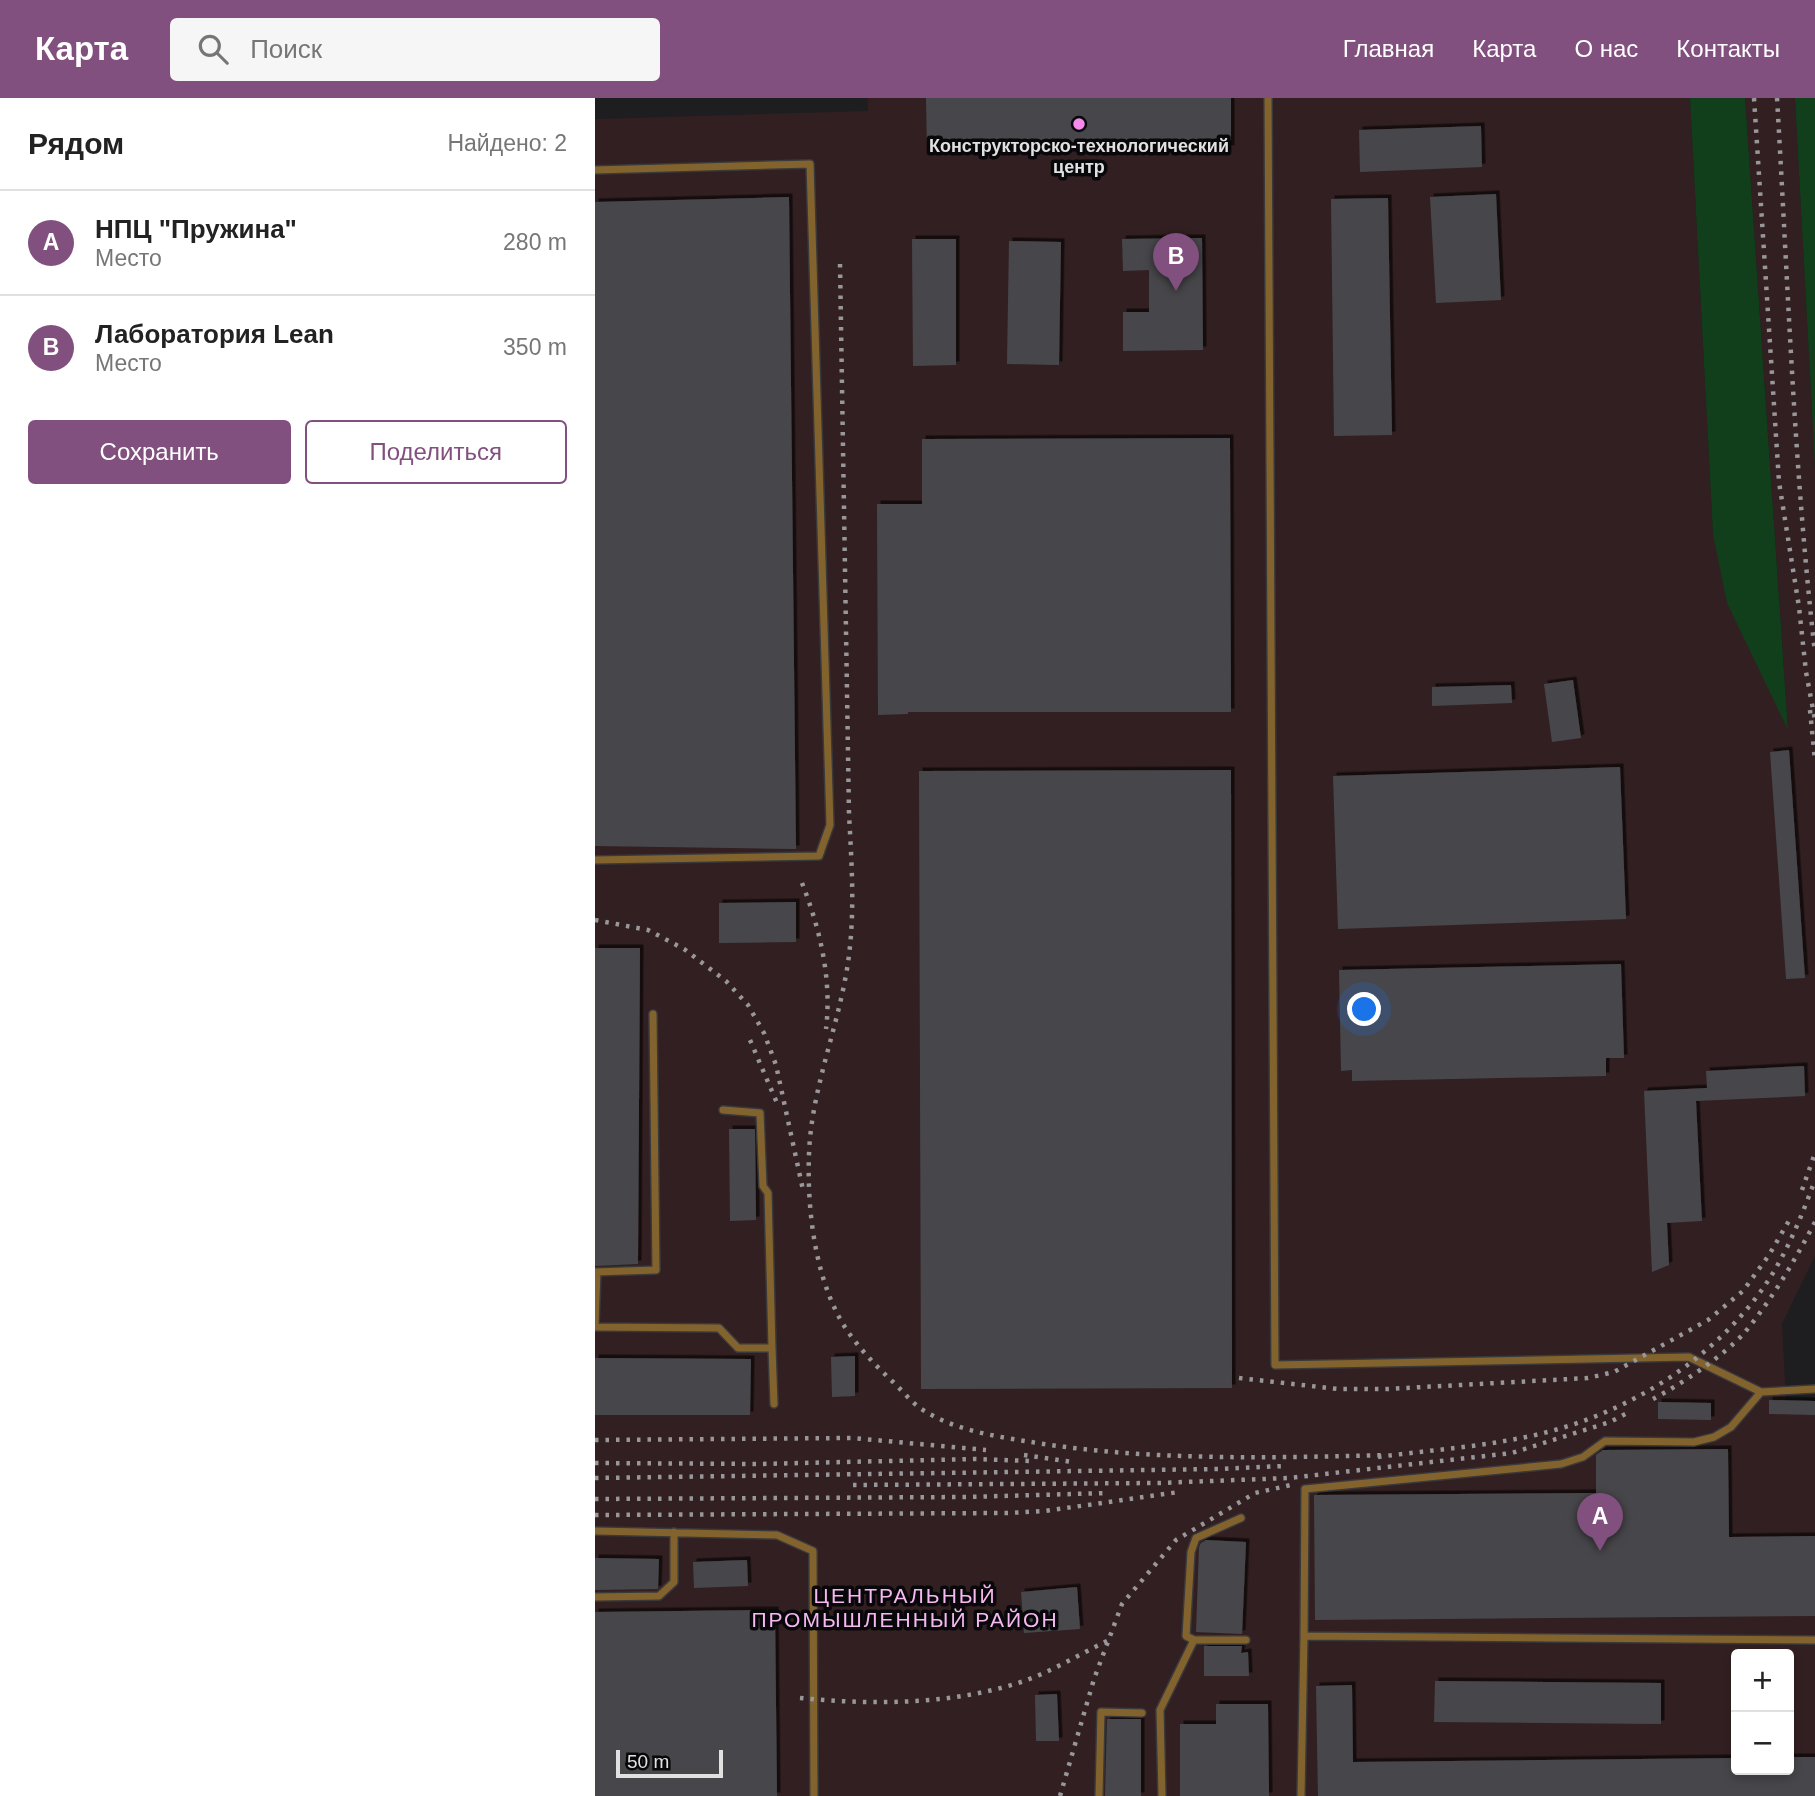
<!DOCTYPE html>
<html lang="ru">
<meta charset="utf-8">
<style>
body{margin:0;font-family:Helvetica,sans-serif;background:#f6f6f6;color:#222}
.controls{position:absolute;right:21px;bottom:21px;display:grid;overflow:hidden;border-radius:7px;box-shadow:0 4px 10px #0003}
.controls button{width:63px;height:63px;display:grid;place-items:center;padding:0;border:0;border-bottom:2px solid #e0e0e0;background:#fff;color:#222;font:35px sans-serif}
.scale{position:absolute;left:21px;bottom:18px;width:107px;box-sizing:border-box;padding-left:7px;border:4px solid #e2e1e2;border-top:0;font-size:19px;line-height:24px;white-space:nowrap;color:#e2e1e2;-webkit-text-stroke:5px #080709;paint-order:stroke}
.you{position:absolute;left:770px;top:912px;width:24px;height:24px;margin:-18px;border:5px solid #fff;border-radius:50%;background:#1a73e8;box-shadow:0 0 0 10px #1a73e833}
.badge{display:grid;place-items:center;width:46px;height:46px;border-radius:50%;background:#81507e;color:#fff;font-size:23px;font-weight:700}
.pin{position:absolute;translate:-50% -58px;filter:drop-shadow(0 2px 4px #0008)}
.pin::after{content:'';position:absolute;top:37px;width:24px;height:21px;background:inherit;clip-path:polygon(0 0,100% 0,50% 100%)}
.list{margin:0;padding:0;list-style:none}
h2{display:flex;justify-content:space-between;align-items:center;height:91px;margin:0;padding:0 28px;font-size:30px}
h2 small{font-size:23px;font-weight:400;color:#767676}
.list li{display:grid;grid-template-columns:46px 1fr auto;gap:21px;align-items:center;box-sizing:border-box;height:105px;padding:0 28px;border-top:2px solid #e0e0e0}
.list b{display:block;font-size:26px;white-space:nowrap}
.list p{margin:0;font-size:23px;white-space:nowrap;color:#767676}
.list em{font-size:23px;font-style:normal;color:#767676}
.actions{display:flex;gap:14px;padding:21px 28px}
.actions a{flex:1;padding:16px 0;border:2px solid #81507e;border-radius:7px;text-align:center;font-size:24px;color:#81507e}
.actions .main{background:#81507e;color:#fff}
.icon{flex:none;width:38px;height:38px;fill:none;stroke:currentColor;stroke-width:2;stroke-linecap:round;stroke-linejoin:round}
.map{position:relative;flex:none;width:1220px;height:1698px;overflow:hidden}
header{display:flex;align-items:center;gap:42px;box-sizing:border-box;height:98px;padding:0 35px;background:#81507e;color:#fff}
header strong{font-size:33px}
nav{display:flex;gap:38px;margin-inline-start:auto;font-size:24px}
.search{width:490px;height:63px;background:#f6f6f6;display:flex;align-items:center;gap:18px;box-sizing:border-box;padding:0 24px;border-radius:7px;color:#767676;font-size:26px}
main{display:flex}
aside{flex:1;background:#fff}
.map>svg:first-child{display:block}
</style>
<header>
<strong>Карта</strong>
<div class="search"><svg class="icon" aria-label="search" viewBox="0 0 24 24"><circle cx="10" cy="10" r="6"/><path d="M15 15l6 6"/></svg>Поиск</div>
<nav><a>Главная</a><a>Карта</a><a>О нас</a><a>Контакты</a></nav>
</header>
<main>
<aside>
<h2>Рядом<small>Найдено: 2</small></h2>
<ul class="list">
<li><span class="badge">A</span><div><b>НПЦ &quot;Пружина&quot;</b><p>Место</p></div><em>280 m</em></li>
<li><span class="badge">B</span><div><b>Лаборатория Lean</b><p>Место</p></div><em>350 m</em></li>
</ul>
<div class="actions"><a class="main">Сохранить</a><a>Поделиться</a></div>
</aside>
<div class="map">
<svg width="1220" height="1698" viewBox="0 0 1220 1698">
<defs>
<filter id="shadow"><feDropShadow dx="3.5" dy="-3.5" stdDeviation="0" flood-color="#0009"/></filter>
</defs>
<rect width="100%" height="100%" fill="#1e1d20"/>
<path fill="#321f21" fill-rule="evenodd" d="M273,0H1095L1118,436L1193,630L1150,0H1200L1220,369V1158L1187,1226L1191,1302L1220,1303V1698H0V21L273,13ZM1141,1556H1194V1672H1141Z"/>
<path fill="#123f1b" d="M1095,0H1150L1193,632L1132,505L1118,436Z
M1200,0H1220V369Z"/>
<path fill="#47474b" filter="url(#shadow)" d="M331,0H636V51L332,53Z
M886,28L887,69L765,74L764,32Z
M901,96L906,202L841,205L835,99Z
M194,99L201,751L0,748V104Z
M793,100L797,337L739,338L736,101Z
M607,140L608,252L528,253V214H554V172L528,173L527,141Z
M317,141H361V267L318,268Z
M414,143L466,144L464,267L412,266Z
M635,340L636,614H313V616L283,617L282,406H327V341Z
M978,582L986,640L957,644L949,586Z
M916,587L917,605L837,608V589Z
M1194,652L1210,880L1191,881L1175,654Z
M1025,669L1031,821L743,831L738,678Z
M636,672L637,1290L326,1291L324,673Z
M201,804V844L124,845V805Z
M0,850H45L43,1166L0,1168Z
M1026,866L1029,960H1011V978L757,983V972L746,973L744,872Z
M1209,968L1210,998L1101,1003L1107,1123L1072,1125L1074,1167L1057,1174L1049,993L1112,990L1111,973Z
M134,1031H160L161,1122L135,1123Z
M260,1258V1298L237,1299L236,1259Z
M0,1260L156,1261L155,1317H0Z
M1174,1302L1220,1303V1317L1174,1316Z
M1063,1304L1116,1305V1322L1063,1321Z
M1133,1351L1134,1439L1220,1438V1518L720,1522L719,1397L1001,1395V1357L1008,1352Z
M611,1442L651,1444L647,1536L601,1534L604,1449L606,1445Z
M0,1460L64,1461L63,1491L0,1492Z
M152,1462L153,1488L99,1490L98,1464Z
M482,1489L485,1531L429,1535L426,1494Z
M180,1512L182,1698H0V1514Z
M609,1548H647L646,1555L653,1554L654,1578H609Z
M840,1583L1066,1585V1626L839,1624Z
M757,1587L758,1664L1141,1660V1672H1194V1659H1220V1698H723L721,1588Z
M462,1596L464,1643H441L440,1597Z
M621,1606H673L674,1698H585V1626H621Z
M512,1621H546V1698H510Z"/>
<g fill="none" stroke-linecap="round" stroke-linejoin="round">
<defs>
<path id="lane" d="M673,0L680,1267L1094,1259L1166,1294L1220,1291
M0,72L215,66L235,727L224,758L0,762
M128,1012L165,1015L168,1088L173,1095L177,1250
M0,1174L61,1172L58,916
M0,1227L2,1174
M0,1229L124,1230L143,1250H177L179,1306
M1166,1294L1136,1329L1119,1339L1099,1344L1010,1343L988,1359L966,1366L710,1391L709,1538L1220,1542
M0,1433L182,1437L218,1453L219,1698
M0,1499L64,1498L79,1484V1434
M599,1542L591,1538L596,1454L601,1440L646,1420
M504,1698L506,1614L547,1615
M567,1698L565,1612L599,1542H651
M706,1698L709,1538"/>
</defs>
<use href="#lane" stroke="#39383b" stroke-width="10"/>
<use href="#lane" stroke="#83632d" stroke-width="7"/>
<path stroke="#989799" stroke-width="4.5" stroke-dasharray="3.5 7" stroke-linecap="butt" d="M1159,0L1184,384L1204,509L1211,574L1220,622
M1182,0C1193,185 1199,371 1220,555
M245,166L254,716C257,772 261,827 250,882C239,940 216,997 214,1056C212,1108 219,1172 244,1219C257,1243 277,1264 297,1283C306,1291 315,1303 325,1310C357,1332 399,1338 436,1344C553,1363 673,1360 792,1357
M1215,612L1220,663
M207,785C225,831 237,881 231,931
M0,822L53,832L89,851L131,883L153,907L169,935L181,967L208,1092
M155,942L182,1005
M1207,1092L1220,1055
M644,1280L743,1291H792L993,1280L1019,1274L1113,1222L1148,1193L1174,1157L1195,1121
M1058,1301C1085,1287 1130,1257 1150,1234C1178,1200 1200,1162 1220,1124
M0,1342L257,1340L391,1352
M429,1357L477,1364
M783,1359C827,1353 872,1350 915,1342C1013,1326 1108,1273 1166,1193C1190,1160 1206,1120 1220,1082
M0,1365L164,1366L378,1361L437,1363
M0,1380L623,1371L689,1368
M258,1387L564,1385L694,1380L917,1355L1015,1324L1036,1313
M0,1401L371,1399L514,1395
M0,1417L413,1415L450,1413L584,1394
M205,1600C277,1607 356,1607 426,1584C456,1574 485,1556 514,1542
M465,1698L499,1581L527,1506L581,1442L660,1395L696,1387"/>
</g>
<circle fill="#f589ee" stroke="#080709" stroke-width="2.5" cx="484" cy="26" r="7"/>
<g text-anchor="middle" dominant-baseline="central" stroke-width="7" stroke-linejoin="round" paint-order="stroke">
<g font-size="18" font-weight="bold" fill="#e2e1e2" stroke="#080709">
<text x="484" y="48">Конструкторско-технологический<tspan x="484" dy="21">центр</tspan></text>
</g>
<g font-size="21" letter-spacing="2" fill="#f5b8f0" stroke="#080709">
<text x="310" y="1497">ЦЕНТРАЛЬНЫЙ<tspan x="310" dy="24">ПРОМЫШЛЕННЫЙ РАЙОН</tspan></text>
</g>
</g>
</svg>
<div class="controls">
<button>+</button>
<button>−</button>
</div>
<div class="scale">50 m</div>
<div class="you"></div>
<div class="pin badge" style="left:1005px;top:1453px">A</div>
<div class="pin badge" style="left:581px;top:193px">B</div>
</div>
</main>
